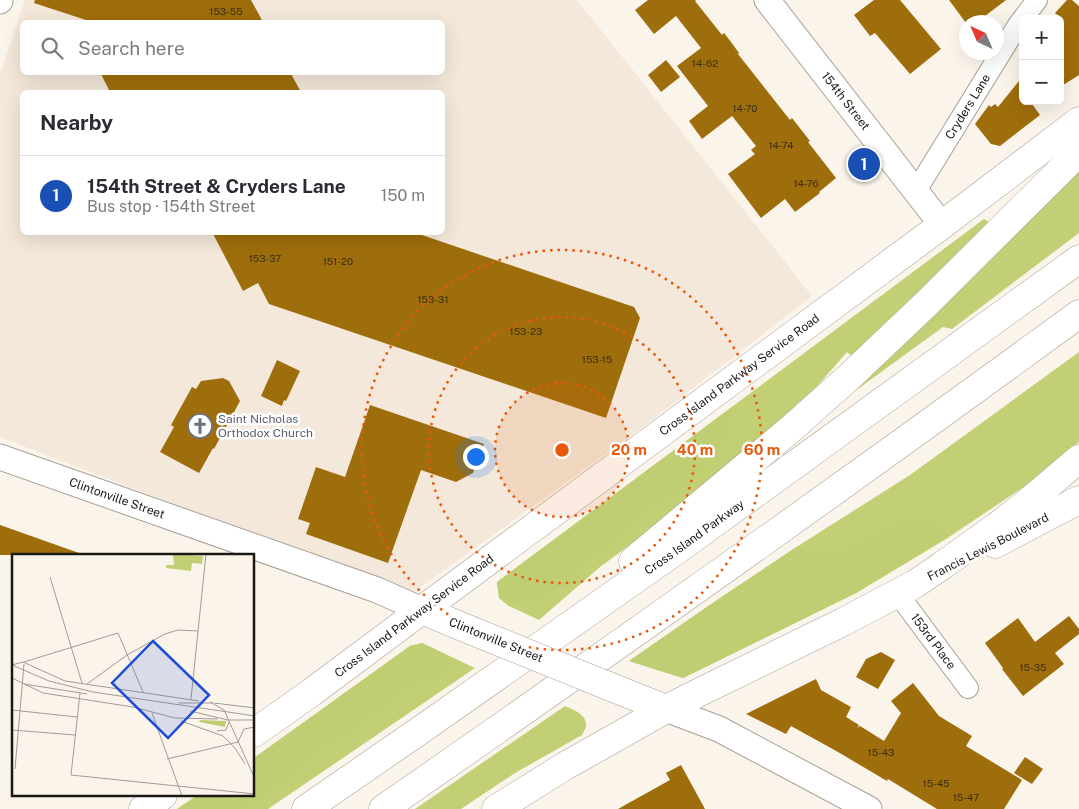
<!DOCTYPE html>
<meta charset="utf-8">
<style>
body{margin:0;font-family:"Public Sans",sans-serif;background:#f7f7f7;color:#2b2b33}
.controls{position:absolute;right:15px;top:15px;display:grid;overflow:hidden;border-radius:8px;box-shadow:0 5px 20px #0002}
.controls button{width:45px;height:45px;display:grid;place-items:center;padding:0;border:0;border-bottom:1px solid #e1e1e2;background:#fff;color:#2b2b33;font:25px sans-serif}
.compass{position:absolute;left:959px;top:15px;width:45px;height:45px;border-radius:50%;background:#fff;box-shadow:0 5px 20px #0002;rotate:316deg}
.you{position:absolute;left:475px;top:456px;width:18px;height:18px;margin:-12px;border:4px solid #fff;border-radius:50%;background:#1a73e8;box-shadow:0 0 0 8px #1a73e833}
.badge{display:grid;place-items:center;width:32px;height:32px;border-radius:50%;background:#3a708b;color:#fff;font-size:16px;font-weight:700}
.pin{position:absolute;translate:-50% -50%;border:2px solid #fff;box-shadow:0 1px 5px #0006}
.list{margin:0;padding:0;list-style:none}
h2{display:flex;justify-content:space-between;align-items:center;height:65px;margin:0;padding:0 20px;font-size:21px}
h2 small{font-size:16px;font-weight:400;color:#7c7c81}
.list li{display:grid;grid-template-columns:32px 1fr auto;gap:15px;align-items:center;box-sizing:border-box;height:80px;padding:0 20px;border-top:1px solid #e1e1e2}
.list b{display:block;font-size:19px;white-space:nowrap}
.list p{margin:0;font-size:16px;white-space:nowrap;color:#7c7c81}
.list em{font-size:16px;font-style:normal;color:#7c7c81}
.icon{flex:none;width:28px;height:28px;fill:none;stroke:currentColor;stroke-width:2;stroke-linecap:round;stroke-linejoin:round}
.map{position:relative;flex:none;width:1079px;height:809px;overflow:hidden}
.search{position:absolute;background:#fff;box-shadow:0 5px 20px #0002;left:20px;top:20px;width:425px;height:55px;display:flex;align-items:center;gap:12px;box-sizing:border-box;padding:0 18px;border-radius:8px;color:#7c7c81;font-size:19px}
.panel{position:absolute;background:#fff;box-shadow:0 5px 20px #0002;left:20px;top:90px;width:425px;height:145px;border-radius:8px}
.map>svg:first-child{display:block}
</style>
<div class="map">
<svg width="1079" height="809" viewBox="0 0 1079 809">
<rect width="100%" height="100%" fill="#fbf4eb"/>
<path fill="#f3e8d9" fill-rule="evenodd" d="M25,0H577L812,296L631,436L409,595L0,437V74ZM22,22H442V72H22ZM22,92H442V232H22Z"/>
<path fill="#c2cf75" d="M1079,168V233L952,329L943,327L822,415Z
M984,219L992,224L856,360L847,352L806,399L681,507L600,567L539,620L509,606L499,598L497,582Z
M1079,352V442L1037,478L949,537L856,593L683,678L629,661L717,600L798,546L910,475Z
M422,643L475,668L268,809H177L198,795H254V758L410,646Z
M565,706C574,710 588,715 586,727C585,730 583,732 582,735L515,773L461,809H415Z"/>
<path fill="#c0ce73" d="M732,407L727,432L719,450L687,486L644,512L575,575L540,600L509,606L499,598L497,582Z
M919,516L936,519L949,537L856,593L683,678L629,661L717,600L798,546L813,557L842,551L882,530Z
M422,643L447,655V666L439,676L403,689L359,727L319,750L290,777L241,809H177L198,795H254V758L410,646Z"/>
<path fill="#9f6e0c" d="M35,0H251L263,22H92L34,3Z
M648,0H696L695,1L722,35L724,33L731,42L739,53L738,54L790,120L792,118L810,141L808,142L836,178L819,192L820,193L795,212L785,199L761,218L728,174L755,154L751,150L756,146L732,116L702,139L689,121L708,106L677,66L701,48L676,16L654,34L635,10Z
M874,0H900L941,49L910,74L875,33L870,36L854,15Z
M949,0H1006L985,16L990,21L988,22L966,23Z
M1067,0H1072L1079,6V75L1060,87V17L1055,13Z
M666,60L680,77L661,92L648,75Z
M100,72H290L301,92H110Z
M1023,76V101H1030L1040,115L1000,146L991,144L975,124L989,105L991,107L995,104L998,107Z
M212,232H413L634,307L640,318L606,418L269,304L258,283L243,291Z
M277,360L300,371L286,401L284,400L282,406L261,396Z
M223,378L229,381L240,401L214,449L213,448L199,473L160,452L174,427L171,425L192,387L196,389L201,381Z
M370,405L484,444L473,473L456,482L421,470L388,563L306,534L310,523L298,519L316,467L345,477Z
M0,525L79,553L78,555H0Z
M1069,616L1079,629V634L1055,653L1064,664L1023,696L1002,669L1003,668L985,643L1018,618L1035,642Z
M881,652L895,660L878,689L856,677L866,659Z
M816,679L821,690L851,707L846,717L859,725L857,728L860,726L884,741L901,713L891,701L913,683L939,716L972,736L966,746L1022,780L1004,809H937L888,779L887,781L838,752L791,726L786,734L746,714Z
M1025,757L1043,769L1032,784L1014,773Z
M681,765L705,809H618L670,780L666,773Z"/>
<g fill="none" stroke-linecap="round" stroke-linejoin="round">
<defs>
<g id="minor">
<path id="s1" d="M916,191L1018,25L1037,0"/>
<path id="s2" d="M898,594L968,688"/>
</g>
<g id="tertiary">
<path id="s3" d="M767,0L942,225"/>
<path d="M0,1V0"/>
<path id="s4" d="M0,457L377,590L422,610"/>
<path d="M666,709L719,729L869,809"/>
</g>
<path id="secondary" d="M254,733L312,692L422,610
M143,809L163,795
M496,809L565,766L666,709"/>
<g id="primary">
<path d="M995,544L1079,500"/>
<path id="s5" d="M422,610L942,225L1079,121"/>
<path d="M422,610L470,630"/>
<path d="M606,685L666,709L700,692L843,622L915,584L943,565L996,527L1027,503L1079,459"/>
</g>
<g id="motorway">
<path d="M633,561L792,428L849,377L926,304L1079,152"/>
<path id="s6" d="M306,809L422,729L677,550L1079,259"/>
<path d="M383,809C617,647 849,482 1079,314"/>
</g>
</defs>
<use href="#minor" stroke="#a6a097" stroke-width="22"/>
<use href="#tertiary" stroke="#a6a097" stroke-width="27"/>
<use href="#secondary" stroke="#a6a097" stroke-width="29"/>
<use href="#primary" stroke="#a6a097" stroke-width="29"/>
<use href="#motorway" stroke="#a6a097" stroke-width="29"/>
<use href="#minor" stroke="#fff" stroke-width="20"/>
<use href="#tertiary" stroke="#fff" stroke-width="25"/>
<use href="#secondary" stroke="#fff" stroke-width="28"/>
<use href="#primary" stroke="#fff" stroke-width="28"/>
<use href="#motorway" stroke="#fff" stroke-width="28"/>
<defs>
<path id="primary-bridge" d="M470,630L606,685"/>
</defs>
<use href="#primary-bridge" stroke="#a6a097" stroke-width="29" stroke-linecap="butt"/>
<use href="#primary-bridge" stroke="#fff" stroke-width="28"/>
</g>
<circle cx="562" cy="450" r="67" fill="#e8590c" fill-opacity=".12"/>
<g fill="none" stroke="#e8590c" stroke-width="2.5" stroke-dasharray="2.5 5">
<circle cx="562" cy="450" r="67"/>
<circle cx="562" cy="450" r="133"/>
<circle cx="562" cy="450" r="200"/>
</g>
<defs>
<symbol id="church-ring" viewBox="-11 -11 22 22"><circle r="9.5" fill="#fff" stroke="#6b7280" stroke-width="1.5"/><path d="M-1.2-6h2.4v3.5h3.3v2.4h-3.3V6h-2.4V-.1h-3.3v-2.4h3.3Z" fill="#6b7280"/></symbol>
</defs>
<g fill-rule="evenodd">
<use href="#church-ring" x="186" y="412" width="28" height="28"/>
</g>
<g text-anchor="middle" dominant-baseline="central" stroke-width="5" stroke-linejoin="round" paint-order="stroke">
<g font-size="10" fill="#3c2e13">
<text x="226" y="11">153-55</text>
<text x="705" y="63">14-62</text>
<text x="745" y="108">14-70</text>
<text x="781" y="145">14-74</text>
<text x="806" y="183">14-76</text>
<text x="265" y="258">153-37</text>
<text x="338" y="261">151-20</text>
<text x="433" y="299">153-31</text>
<text x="526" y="331">153-23</text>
<text x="597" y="359">153-15</text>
<text x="1033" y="667">15-35</text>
<text x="881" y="752">15-43</text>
<text x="936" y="783">15-45</text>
<text x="966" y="797">15-47</text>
</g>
<g font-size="12" fill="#1b1915" stroke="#fff">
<text stroke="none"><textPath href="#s3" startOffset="128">154th Street</textPath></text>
<text stroke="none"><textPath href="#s1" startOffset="99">Cryders Lane</textPath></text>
<text stroke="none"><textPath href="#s5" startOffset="395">Cross Island Parkway Service Road</textPath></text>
<text stroke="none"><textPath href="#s4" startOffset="124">Clintonville Street</textPath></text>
<text stroke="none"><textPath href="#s6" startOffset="474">Cross Island Parkway</textPath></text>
<text transform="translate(988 547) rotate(-27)">Francis Lewis Boulevard</text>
<text transform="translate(414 616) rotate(-37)">Cross Island Parkway Service Road</text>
<text transform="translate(496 640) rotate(22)">Clintonville Street</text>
<text stroke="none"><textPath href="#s2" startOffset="59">153rd Place</textPath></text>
</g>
<g font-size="12" fill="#5b616d" stroke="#fff" text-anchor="start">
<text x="218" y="419">Saint Nicholas<tspan x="218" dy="14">Orthodox Church</tspan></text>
</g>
</g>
<g transform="translate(12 554)">
<rect width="242" height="242" fill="#fbf4eb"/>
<path d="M161,0L191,2L190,10L180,9L179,17L154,14V11H162Z" fill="#c2cf75"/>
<path d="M214,167L213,173L187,168L188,166Z" fill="#c0ce73"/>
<path fill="none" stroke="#a19c95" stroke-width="1" d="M38,23L70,129M12,108L106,79L131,138M0,111L11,108L53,127L187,147M0,111L37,127L81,138L243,162M0,124L31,139L121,153L163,164L206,165M12,130L75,140M75,130L115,101L153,80L166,76L186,77M68,139L59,221L243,240M179,145L194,0M198,148L212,156L243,225M166,149H201M202,149L243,154M0,156L65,163M178,157L216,166H243M140,159L170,242M169,167L211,182L223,194L233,210M0,176L63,181M205,177L214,176L217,168M155,205L226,188L232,175L243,173M3,215L12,110"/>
<path fill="#1d4ed8" fill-opacity="0.15" stroke="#1d4ed8" stroke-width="2.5" d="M141,87L197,141L156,184L100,129Z"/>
<rect width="242" height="242" fill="none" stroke="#1b1915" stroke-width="2.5"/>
</g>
<circle cx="562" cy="450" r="8" fill="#e8590c" stroke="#fff" stroke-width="2.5"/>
<g font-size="15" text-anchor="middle" font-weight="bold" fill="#e8590c" stroke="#fff" stroke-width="5" stroke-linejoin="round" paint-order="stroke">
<text x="629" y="455">20 m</text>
<text x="695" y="455">40 m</text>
<text x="762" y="455">60 m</text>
</g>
</svg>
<div class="controls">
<button>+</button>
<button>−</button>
</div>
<svg class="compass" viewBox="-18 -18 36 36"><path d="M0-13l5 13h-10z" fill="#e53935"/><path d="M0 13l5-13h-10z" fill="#7c7c81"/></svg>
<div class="you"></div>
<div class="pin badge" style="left:864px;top:164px;background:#1a4fb4">1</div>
<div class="search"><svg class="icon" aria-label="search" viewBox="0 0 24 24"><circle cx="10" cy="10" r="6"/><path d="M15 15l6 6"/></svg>Search here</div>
<section class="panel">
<h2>Nearby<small></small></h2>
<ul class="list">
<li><span class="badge" style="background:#1a4fb4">1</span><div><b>154th Street &amp; Cryders Lane</b><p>Bus stop · 154th Street</p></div><em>150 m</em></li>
</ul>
</section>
</div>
